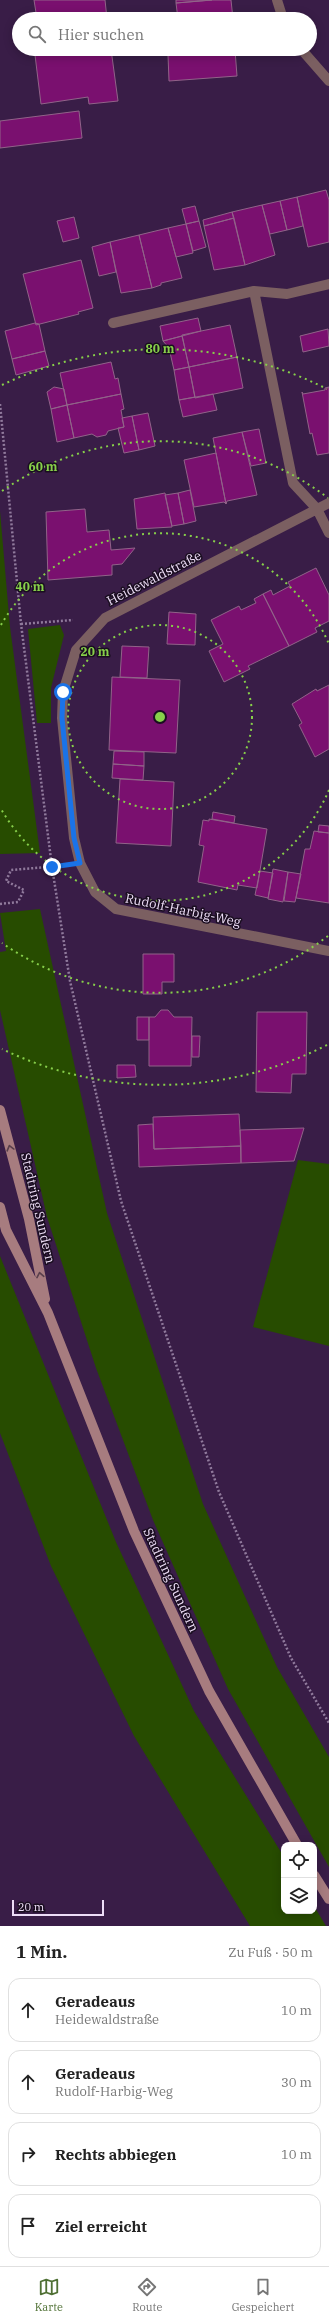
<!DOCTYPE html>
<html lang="de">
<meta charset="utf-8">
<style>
body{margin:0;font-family:"IBM Plex Serif",serif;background:#f6f6f6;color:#222}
.controls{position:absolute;right:12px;bottom:12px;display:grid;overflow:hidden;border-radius:8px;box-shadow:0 2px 10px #0003}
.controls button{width:36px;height:36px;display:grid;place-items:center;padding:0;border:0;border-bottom:1px solid #e0e0e0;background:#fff;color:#222;font:20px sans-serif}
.scale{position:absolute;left:12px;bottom:10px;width:92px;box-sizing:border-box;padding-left:4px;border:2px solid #edddf7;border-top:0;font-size:11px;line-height:14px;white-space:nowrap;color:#edddf7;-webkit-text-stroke:3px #1a0e20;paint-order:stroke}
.stop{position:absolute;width:12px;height:12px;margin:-9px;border:3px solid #1a73e8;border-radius:50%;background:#fff}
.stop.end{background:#1a73e8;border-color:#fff;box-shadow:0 1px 4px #0008}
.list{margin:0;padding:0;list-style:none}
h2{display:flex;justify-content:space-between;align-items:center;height:52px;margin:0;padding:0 16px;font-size:17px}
h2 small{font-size:13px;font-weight:400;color:#767676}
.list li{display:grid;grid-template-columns:26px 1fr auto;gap:12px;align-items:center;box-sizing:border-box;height:64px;margin:0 8px 8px;padding:0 8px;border:1px solid #e0e0e0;border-radius:12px}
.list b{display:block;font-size:15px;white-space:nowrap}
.list p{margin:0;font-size:13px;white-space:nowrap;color:#767676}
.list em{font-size:13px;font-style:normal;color:#767676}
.icon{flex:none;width:22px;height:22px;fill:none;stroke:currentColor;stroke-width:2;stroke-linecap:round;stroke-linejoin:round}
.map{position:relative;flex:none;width:329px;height:1926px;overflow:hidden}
.search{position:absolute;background:#fff;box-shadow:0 2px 10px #0003;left:12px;right:12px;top:12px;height:44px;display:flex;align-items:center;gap:10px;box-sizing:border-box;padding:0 14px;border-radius:22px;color:#767676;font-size:15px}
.sheet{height:340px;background:#fff}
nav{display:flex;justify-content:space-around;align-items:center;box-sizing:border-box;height:56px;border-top:1px solid #e0e0e0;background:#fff;font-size:11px;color:#767676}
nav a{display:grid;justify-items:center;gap:2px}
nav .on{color:#4f7034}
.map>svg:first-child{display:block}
</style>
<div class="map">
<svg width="329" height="1926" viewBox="0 0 329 1926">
<rect width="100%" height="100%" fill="#391d47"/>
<path fill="#274c00" d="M0,511L10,627L40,853L0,854Z
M60,625L64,635L51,688V723H37L28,629Z
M40,909L107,1213L203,1504L277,1667L329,1757V1867L228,1689L153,1520L96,1368L47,1217L0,1010V952L6,951L0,913Z
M298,1160L329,1164V1346L253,1327Z
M0,1256L116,1542L194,1711L284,1857V1911H314V1906L326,1926H250L134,1736L51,1566L0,1433Z"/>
<path fill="#7a106f" stroke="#916389" d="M34,0H105L107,19H37Z
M176,0H212L176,3Z
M212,0H231L233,19H178L176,3Z
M41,49H76L42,54Z
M76,49H111L118,101L89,104L88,97L41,104L35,55Z
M180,49H235V50L180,54Z
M235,50L237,76L169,81L168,55Z
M79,111L82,138L0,148V121Z
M326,190L329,200V242L308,247L297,197Z
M297,197L303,226L287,230L280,201Z
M280,201L287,230L270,234L262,205Z
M262,205L275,255L245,265L232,212Z
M195,206L199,221L186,224L182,209Z
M232,212L234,218L204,226L203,220Z
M74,217L79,238L63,242L57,221Z
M234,218L245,265L214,270L204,226Z
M199,221L206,247L193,251L186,224Z
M186,224L193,253L176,257L168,228Z
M168,228L182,278L161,283V285L152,288L139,235Z
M139,235L152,288L121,293L110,242Z
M110,242L116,272L99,276L92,247Z
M81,260L93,308L78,312L79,314L36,325L23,274Z
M198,318L201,331L163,341L160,326Z
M35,323L39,324L45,351L12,359L5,331Z
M230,325L237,357L189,367L182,335Z
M328,329L329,346L303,352L300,336Z
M182,336L189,367L174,370L169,348L163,341Z
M45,351L49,366L16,375L12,359Z
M237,357L243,388L195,398L189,367Z
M111,362L115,379L118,378L121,394L67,405L60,373Z
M189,367L195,397L179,400L174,370Z
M54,387L64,389L67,405L51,409L47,392Z
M329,387V453L317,455L312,433L310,434L302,392L303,394L325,390V388Z
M121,394L124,409L121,410L124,427L108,431L106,435L97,437L92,434L74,438L67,405Z
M213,394L217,410L183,417L179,400Z
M67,405L74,438L57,442L51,409Z
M148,413L155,446L139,450L132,416Z
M132,416L139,450L124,453L118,428L124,427L122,418Z
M259,429L266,463L251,466L242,432Z
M242,432L257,495L227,501L226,504L213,438Z
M216,453L226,504L224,502L194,507L184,460Z
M190,490L196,521L184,524L178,493Z
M165,493L172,527L137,529L134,499Z
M178,493L184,524L172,526L165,495Z
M85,509L87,532L109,530L111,550L135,548L122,564L112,565V575L48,580L46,512Z
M316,568L329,595V621L315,628L317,632L289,646L263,594L271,590L273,595L290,586L288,582Z
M263,594L289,646L248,666L250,669L224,682L209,651L223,644L211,620L239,606L241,610L256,603L254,599Z
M169,612L196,614L195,645L167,644Z
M122,646L149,647L147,678L120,677Z
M112,677L180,680L176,753L109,750Z
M329,685V749L315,757L299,725L302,723L292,704L316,689L317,691Z
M114,751L144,752V766L113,764Z
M113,764L144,766L143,780L112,778Z
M120,779L174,782L171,846L116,843Z
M213,812L235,816L234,823L212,819Z
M209,819L267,829L257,888L238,885L237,890L198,882L204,846L199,845L203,820L209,821Z
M319,825L329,826V833L318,832Z
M314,831L329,833V903L296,898L305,849H310Z
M273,869L288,872L283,902L268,899Z
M260,871L273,873L268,898L255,895Z
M288,872L301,874L295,902L284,901Z
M143,954H174V982H162V994H143Z
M161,1010H168L174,1017H192L191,1066H149V1017H155Z
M257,1012H307L306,1074H292L291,1093L256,1092Z
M137,1017H149V1040H137Z
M192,1036H200L199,1057H192Z
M117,1065H135L136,1077L117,1078Z
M239,1114L241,1146L154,1149L153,1117Z
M153,1124L154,1149L241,1146V1163L139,1167L138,1125Z
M304,1128L294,1161L241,1163L240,1130Z"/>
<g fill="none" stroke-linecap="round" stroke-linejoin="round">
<path stroke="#907a9c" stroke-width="2.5" stroke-dasharray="2 2" stroke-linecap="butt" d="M0,404L21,624L52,867L70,981L121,1201L219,1492L291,1658L329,1723
M21,624L73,620
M0,904L18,902L24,890L6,881L11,870L60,866"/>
<path stroke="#7b5f61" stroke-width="10" d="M277,0L283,19
M301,49L329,81
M254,291L293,483L317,509L329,533
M113,323L254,291L287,294L329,284
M329,503L105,618L76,650L63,692L62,718L74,838L80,863L95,892L116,909L329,951"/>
<path stroke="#a77c7f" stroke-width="10" d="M0,1110L29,1219L45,1299
M0,1207L6,1230L48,1313L134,1531L209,1691L297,1845
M314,1875L329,1899"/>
</g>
<defs><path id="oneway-chevron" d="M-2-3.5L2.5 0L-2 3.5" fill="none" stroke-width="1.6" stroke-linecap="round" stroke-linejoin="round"/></defs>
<g stroke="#593f4b">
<use href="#oneway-chevron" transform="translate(10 1148) rotate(-105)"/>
<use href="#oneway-chevron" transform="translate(40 1275) rotate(-101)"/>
</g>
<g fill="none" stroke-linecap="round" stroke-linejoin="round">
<path stroke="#1a73e8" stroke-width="5" d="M52,867L80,863L74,838L62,718L63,692"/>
</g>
<g fill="none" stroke="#87cf4a" stroke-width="2" stroke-dasharray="2 4">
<circle cx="160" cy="717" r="92"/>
<path d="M329 790A184 184 0 0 1 1 809M1 625A184 184 0 0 1 329 644"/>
<path d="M328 936A276 276 0 0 1 2 943M2 491A276 276 0 0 1 328 498"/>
<path d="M327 1045A368 368 0 0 1 2 1049M2 385A368 368 0 0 1 327 389"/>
</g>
<g text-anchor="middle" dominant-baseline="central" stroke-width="3" stroke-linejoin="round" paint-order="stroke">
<g font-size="13" fill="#edddf7" stroke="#1a0e20">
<text transform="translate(154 578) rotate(-27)">Heidewaldstraße</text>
<text transform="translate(183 910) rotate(12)">Rudolf-Harbig-Weg</text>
<text transform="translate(38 1208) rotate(77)">Stadtring Sundern</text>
<text transform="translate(171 1580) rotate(65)">Stadtring Sundern</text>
</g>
</g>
<circle cx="160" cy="717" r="6" fill="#87cf4a" stroke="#1a0e20" stroke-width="2"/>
<g font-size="12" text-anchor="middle" font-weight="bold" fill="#87cf4a" stroke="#1a0e20" stroke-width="3" stroke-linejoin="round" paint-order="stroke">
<text x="160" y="353">80 m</text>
<text x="43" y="471">60 m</text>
<text x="30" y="591">40 m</text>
<text x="95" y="656">20 m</text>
</g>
</svg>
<div class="controls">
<button><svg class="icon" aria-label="locate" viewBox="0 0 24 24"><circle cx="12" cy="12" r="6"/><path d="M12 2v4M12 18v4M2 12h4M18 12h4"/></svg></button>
<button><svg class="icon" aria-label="layers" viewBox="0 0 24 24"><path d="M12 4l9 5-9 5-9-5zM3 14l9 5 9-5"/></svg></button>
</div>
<div class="scale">20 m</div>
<div class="stop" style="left:63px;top:692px"></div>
<div class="stop end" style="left:52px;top:867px"></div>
<div class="search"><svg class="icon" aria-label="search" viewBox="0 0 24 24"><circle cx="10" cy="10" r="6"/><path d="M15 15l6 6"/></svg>Hier suchen</div>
</div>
<section class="sheet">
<h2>1 Min.<small>Zu Fuß · 50 m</small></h2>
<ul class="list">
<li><svg class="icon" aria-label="ahead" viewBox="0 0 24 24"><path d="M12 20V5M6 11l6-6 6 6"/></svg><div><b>Geradeaus</b><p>Heidewaldstraße</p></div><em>10 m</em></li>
<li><svg class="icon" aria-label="ahead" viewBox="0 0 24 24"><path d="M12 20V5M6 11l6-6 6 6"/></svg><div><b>Geradeaus</b><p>Rudolf-Harbig-Weg</p></div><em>30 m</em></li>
<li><svg class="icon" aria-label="right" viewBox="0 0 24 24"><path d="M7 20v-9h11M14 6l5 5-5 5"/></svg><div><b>Rechts abbiegen</b></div><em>10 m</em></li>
<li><svg class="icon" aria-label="arrive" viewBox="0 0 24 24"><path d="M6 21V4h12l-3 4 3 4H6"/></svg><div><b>Ziel erreicht</b></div></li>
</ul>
</section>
<nav>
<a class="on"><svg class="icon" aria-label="map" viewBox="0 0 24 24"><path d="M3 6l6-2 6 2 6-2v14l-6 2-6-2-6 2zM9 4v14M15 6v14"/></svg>Karte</a>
<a><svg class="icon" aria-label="directions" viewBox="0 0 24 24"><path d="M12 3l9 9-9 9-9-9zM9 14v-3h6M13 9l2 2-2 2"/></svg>Route</a>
<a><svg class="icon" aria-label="saved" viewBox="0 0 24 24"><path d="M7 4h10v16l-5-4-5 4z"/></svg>Gespeichert</a>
</nav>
